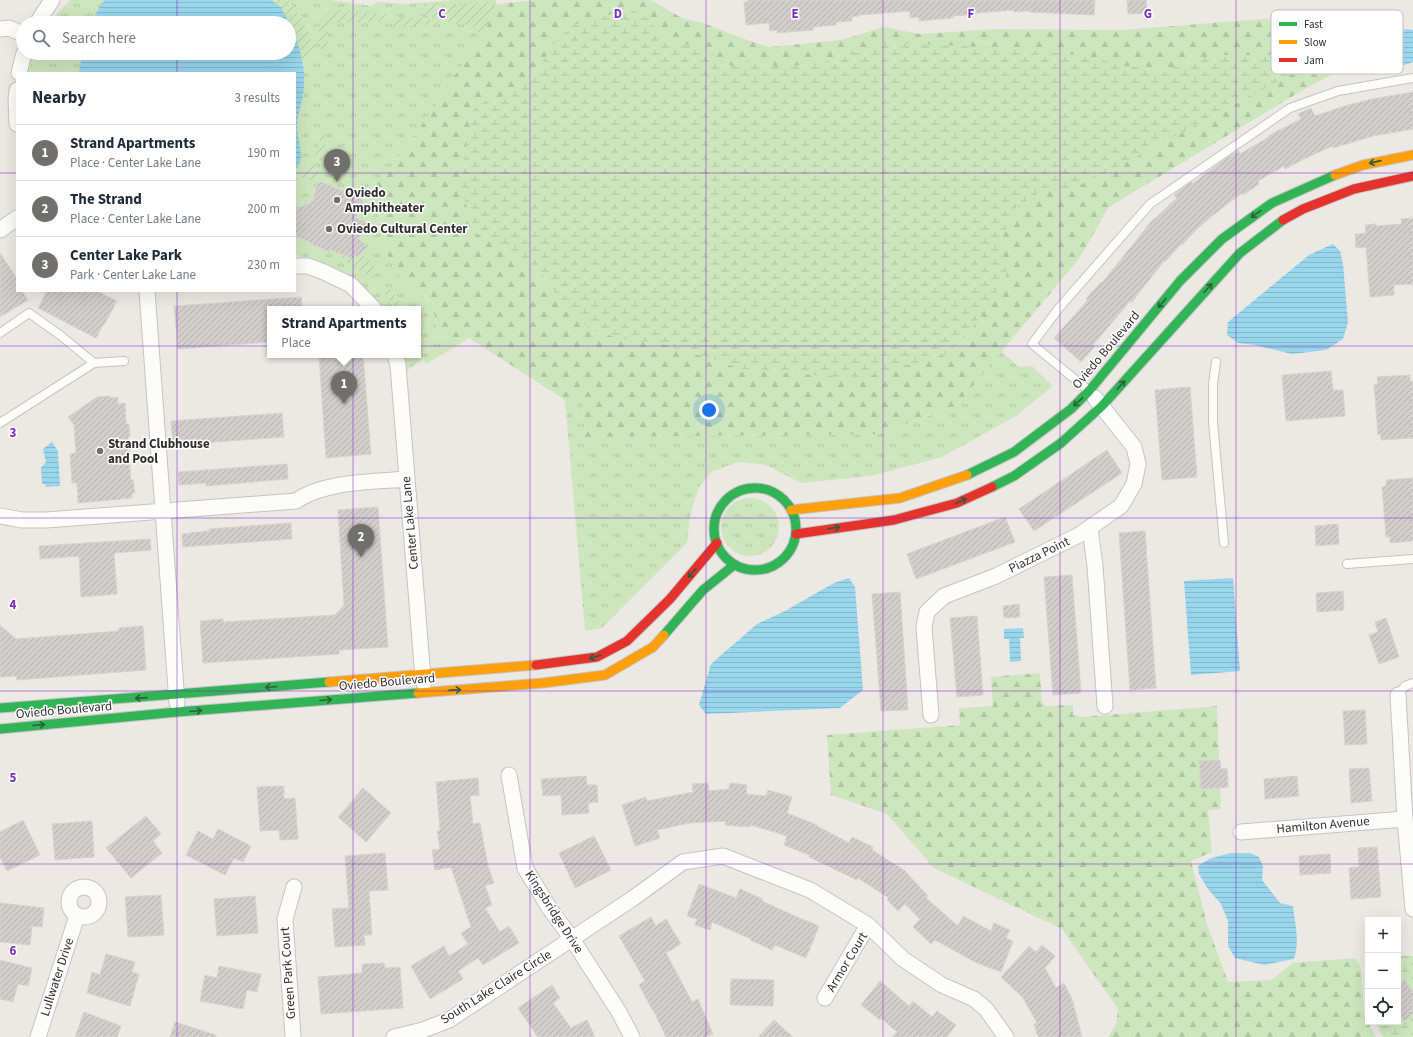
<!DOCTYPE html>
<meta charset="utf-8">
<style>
body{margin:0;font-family:"Source Sans 3",sans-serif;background:#f6f6f7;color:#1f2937}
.controls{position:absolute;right:12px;bottom:12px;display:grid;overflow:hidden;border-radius:0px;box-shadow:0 4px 16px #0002}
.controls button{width:36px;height:36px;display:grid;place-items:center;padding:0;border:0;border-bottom:1px solid #e0e1e3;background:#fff;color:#1f2937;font:20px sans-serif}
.you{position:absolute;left:709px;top:410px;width:14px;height:14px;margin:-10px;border:3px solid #fff;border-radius:50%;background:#1a73e8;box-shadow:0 0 0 6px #1a73e833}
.badge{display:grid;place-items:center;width:26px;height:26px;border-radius:50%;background:#706f6e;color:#fff;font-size:13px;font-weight:700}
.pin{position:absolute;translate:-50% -33px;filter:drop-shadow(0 1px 2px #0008)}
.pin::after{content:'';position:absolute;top:21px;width:14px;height:12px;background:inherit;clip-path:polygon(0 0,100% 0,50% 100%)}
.popup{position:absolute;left:267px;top:306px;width:154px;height:52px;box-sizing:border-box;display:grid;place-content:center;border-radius:0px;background:#fff;filter:drop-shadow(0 1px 3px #0005);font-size:13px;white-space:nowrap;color:#747a83}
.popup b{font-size:15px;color:#1f2937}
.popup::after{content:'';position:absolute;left:50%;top:100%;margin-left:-8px;border:8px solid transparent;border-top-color:#fff}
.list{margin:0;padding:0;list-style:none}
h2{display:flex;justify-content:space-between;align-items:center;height:52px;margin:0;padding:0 16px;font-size:17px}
h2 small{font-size:13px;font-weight:400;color:#747a83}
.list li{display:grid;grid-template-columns:26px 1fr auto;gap:12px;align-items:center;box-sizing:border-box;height:56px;padding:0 16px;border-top:1px solid #e0e1e3}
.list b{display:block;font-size:15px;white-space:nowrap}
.list p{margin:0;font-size:13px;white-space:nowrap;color:#747a83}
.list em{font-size:13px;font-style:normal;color:#747a83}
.icon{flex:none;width:22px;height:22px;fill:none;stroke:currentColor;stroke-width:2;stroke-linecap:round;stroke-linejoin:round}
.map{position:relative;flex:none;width:1413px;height:1037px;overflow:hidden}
.search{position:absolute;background:#fff;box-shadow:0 4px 16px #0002;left:16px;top:16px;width:280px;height:44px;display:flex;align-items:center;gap:10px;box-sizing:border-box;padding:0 14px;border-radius:22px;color:#747a83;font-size:15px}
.panel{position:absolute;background:#fff;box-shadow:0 4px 16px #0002;left:16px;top:72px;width:280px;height:220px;border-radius:0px}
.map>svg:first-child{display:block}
</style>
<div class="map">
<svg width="1413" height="1037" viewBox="0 0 1413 1037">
<defs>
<pattern id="grass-tufts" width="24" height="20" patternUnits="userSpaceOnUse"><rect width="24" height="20" fill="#cee6be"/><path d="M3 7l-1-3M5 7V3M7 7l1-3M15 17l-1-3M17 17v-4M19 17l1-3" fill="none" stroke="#b1c6a4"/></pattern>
<pattern id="forest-firs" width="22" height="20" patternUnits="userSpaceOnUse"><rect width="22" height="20" fill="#cee6be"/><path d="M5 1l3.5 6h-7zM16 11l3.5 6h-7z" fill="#b1c6a4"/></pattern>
<pattern id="wetland-marsh" width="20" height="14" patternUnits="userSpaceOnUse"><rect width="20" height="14" fill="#cee6be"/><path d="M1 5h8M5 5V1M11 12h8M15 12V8" fill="none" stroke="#b1c6a4"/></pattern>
<pattern id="garden-furrows" width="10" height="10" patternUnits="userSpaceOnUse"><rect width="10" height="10" fill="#cee6be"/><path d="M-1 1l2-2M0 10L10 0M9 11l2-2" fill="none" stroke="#b1c6a4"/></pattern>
<pattern id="water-rules" width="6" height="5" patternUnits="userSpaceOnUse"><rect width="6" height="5" fill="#99d6ec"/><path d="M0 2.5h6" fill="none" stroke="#84b8cb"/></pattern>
<pattern id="building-hatch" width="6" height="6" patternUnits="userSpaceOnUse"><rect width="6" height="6" fill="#d1cecb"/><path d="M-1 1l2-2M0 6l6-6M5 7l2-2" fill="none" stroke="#b4b1af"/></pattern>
</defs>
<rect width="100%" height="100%" fill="#ece8e4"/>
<path fill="url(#grass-tufts)" d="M70,0H330L372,6L378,2L405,4L455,0H496V4L479,45L452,78L436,105L384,177L372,187L376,211L384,233L386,253L402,280L424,297L432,301L437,328L450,350L426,364L423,359L406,371L404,355H418V309H384C379,301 372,295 364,289C345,273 322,258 295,256V73H26L31,53H289V23H44L46,20L52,19Z
M1001,351L1019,367L1032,366L1053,386L1016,416L942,457L871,476L801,483L766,465L738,462L711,472L699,487L690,516L687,543L602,628L585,631L565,400L583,402L585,437L877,434L956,406Z
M721 527a29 29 0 1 1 58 0a29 29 0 1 1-58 0Z"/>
<path fill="url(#forest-firs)" d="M538,0H651L682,18L706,24L744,39L769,47L841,40L884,27L920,34L997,29L1122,30L1341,13L1348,22L1347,43L1333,74L1301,91L1109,207L1078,260L956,406L877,434L585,437L583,402L565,400L469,338L450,350L437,328L432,301L424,297L402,280L386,253L384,233L376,211L372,186L384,177L436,105L452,78L479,45L496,4Z
M1040,673L1042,702L1046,706L1073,705V715L1082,717L1217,706L1221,809L1208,810L1212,852L1191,861L1207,924L1228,982L1272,980L1292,963L1355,958L1361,968L1364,1015L1376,1037H1108L1116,1024L1118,1009L1062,929L934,868L887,814L831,795L827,735L960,725L959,708L993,706L991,677Z"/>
<path fill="url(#wetland-marsh)" d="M635,11L647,18L664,38L691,46L707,48L719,60L734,67L752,59L780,68L834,60L882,42L1018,49L1088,56L1125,66L1164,70L1212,55H1272L1315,61L1120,166L1073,188L1038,193L1011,211L1000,247L1007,275L976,324L947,354L861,379L742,369L659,343L623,339L592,331L568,309L542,276L476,233L467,209L461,182L468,134L475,107L491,98L507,96L534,79L551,47L571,26L599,16Z
M1398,956H1413V1037H1383L1375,1022H1398Z"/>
<path fill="url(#garden-furrows)" d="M271,0H288C301,16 309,31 315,51L302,61L300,49L296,37L281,8Z
M496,2L483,36L471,26L449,22L424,15V4L434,3L440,5Z
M339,10L386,15V21L333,23L328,29V48L321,49C316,32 317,14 339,10Z
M393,17H418L419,19L423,18L442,24L392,27Z
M318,133L326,136L324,169L316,153L320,142Z
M312,160L319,172L315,181L301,176Z
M329,249L342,254L344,252L351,259L354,255L357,257L361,253C369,260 379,265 375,277L371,278L343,260L341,256L328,251Z
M385,287C395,290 399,300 404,309H395L381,289Z"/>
<path fill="url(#water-rules)" d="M105,0H271L281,7L289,23H91L100,6Z
M289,23C301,47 308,73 302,100C300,109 297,117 297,127C297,142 307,158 295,170V73H79L82,53H289Z
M1406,29L1413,30V62L1404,65L1368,66L1365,63C1369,45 1391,37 1406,29Z
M1333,244L1340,251L1343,264L1348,322L1343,339L1326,350L1292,354L1255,345L1238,343L1227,335L1228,322L1309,255Z
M52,442L58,451L60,486L46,487L45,484H42L41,468L46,462L43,449Z
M849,578L855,587L863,690L840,708L706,714L699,705L711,664L757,624L785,611L834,583Z
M1233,578L1240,671L1191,675L1184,581Z
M1023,628L1024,638H1020L1021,661L1010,662L1009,639H1004V629Z
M1230,853H1250L1259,857L1263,866L1262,880L1280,903L1293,906C1295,925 1300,940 1294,959L1264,965L1235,958L1228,946V921L1221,904L1208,889L1199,874L1198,866L1209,859Z"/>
<path fill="url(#building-hatch)" stroke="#d7d4d0" d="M748,0H1095L1094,15L1029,12V11L1014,12V10L976,13V14L953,16V18L919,21V17L910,18V11L859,15V16L852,17V21L836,22V25L813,27V30L777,33V30L770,31L769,23L746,25L744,2H748Z
M1127,0H1146L1147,13L1128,14Z
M1413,92V129L1373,136L1333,148L1332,146L1304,159L1285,169L1284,166L1258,181L1259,184L1243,195L1242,193L1212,216L1197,229L1182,245L1181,244L1165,262L1164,261L1132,302L1130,301L1093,345L1095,346L1081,362L1054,338L1088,300L1086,299L1101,282L1102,283L1150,223L1177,198L1174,195L1191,182L1192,184L1228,157L1238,151L1240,154L1269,137L1268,136L1301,119L1298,114L1311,108L1315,116L1348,105L1372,99Z
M321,182L361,198L363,203L355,218L366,222L359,239L367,247L357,257L354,255L351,258L329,249L328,251L311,244L310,242L295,236V207H301L313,201L317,185Z
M1413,218V284L1394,285V295L1370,297L1366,247L1356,248L1355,234L1366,233L1365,225L1376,224V226L1402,224L1401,219Z
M0,253L17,279V291H22L28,300L0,317Z
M47,291H97L117,301L104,325H103L96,338L38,308Z
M301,297L302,309H270V342L178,349L174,306Z
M319,355H363L371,454L326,458Z
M1331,371L1333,390H1343L1345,416L1286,421L1282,375Z
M1410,375V381H1413V438L1381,440V434L1378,435L1374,384H1378L1377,377Z
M1190,387L1197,477L1162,480L1155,390Z
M110,396L111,398L118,397V404L125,403L126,424H129L130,436L128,437L131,480H133L135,493H132V498L78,503L77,483H72L70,454L76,453L74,425L68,417L97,397Z
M282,413L284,437L173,445L171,421Z
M1107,450L1122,473L1034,531L1019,509Z
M287,464L288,479L206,486V483L179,485L178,472Z
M1413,478V541L1390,543V537H1386L1382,487L1386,486V480Z
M378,507L388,647L339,650V654L203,663L200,621L223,619V622L335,615L344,605L338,510Z
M1005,517L1015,542L916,579L907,554Z
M291,523L292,539L183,547L182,534L209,531V529Z
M1338,524L1339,544L1316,546L1315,526Z
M1145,531L1156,688L1130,690L1119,533Z
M150,539L151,550L114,553L117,594L81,597L79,556L40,559L39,546Z
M1072,575L1081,693L1053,695L1044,577Z
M1343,591L1344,610L1317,612L1316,593Z
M900,592L908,710L881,711L872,594Z
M1019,604L1020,617L1004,618L1003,606Z
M977,616L983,695L957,697L950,618Z
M1386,618L1399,657L1379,664L1369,635L1378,632L1375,622Z
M0,625L16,639L119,631V628L143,626L146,670L17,680L16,676L0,677Z
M1365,710L1367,744L1345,745L1343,711Z
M1220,760L1221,769L1227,768L1228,787L1201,789L1199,761Z
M1369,768L1372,801L1351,803L1349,769Z
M586,776L587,785H597L598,802L588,803L589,813L562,815L561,795L543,796L541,779Z
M1297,776L1299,796L1265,799L1264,779Z
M478,778L479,795L470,796L473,824L480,823L488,866L494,883L485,886L492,905L485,908L500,932L509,926L519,943L483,965L478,958L458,971L463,979L430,999L411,966L444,946L449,956L468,944L461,933L471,927L451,867L435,870L432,850L440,849L437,831L440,830L436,782Z
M708,783L709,791L729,789L730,783L747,785L746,794L766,796L768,790L792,797L787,813L817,825V826L849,843L852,837L873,847L872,850L904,870L928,896L926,898L958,926L963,916L991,931L994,923L1010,930L1006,938L1013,941L1001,972L977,963L935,940L931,944L913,927L920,919L905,904L898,911L887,900L889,898L858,878L857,880L809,857V855L784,845L787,836L751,825L750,827L725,825L726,821L690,823L657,830L660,838L635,846L622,805L646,797L647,801L693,792L692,784Z
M284,786V799L295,798L298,839L280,840L279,830L260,831L257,787Z
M363,788L391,813L366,842L338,817Z
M146,816L161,834L153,841L162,853L131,878L106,848Z
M23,820L40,855L7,871L0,857V832Z
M92,821L94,857L55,860L52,824Z
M218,829L251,846L243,862L234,858L225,875L186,855L198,831L213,839Z
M594,836L611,870L575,888L559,853Z
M1377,847L1381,897L1351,899L1349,868L1359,867L1358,848Z
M385,853L388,890L369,891L372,935H364L365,945L335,947L332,909L349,908L345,856Z
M1330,854L1331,873L1300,875L1299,856Z
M699,884L736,898L740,889L763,899L762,901L797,917L819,926L806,958L775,945L772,950L750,940L751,939L712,922L710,930L695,925L697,919L687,916Z
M161,895L164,935L128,937L125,897Z
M255,896L258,933L217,936L214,899Z
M0,903L44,908L42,927L32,926L30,945L0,942Z
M651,917L656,926L666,919L681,944L666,953L692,1002L698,999L713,1034L705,1037H666L654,1011H653L639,985L645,981L619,936Z
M1042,945L1055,956L1045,968L1056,988L1064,983L1072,999L1082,1037H1038L1034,1024L1037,1023L1023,998L1001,977L1029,946L1036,952Z
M106,954L135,962L132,972L139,974L130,1006L87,993L92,972L100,975Z
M0,960L32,968L28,986L18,984L13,1002L0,999Z
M384,963L385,968L400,967L403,1008L321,1014L318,977L362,973V964Z
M219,966L261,974L257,992L247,990L243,1009L200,1001L205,975L217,978Z
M731,979L774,980L773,1006L730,1005Z
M1404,979L1413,992V1014L1404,1021L1398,1013V984Z
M880,981L909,1006L913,1001L932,1017L937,1011L956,1025L947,1037H892L897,1032L881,1018L880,1020L861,1005Z
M552,985L560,998L553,1003L571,1028L587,1020L595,1037H538L518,1008Z
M84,1012L121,1026L117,1037H75Z
M774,1020L793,1037H758Z
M175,1022L216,1035V1037H170Z"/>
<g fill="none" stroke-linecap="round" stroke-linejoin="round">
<defs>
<path id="lane" d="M0,333L29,313L60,335L94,363L124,361
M1216,362L1213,384V422L1224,543
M1088,390L1032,344L1059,308L1150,204L1290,108L1338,91L1413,78
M0,423L94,363
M1347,564L1413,559
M1398,695L1405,686L1413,683"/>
<path id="street" d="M37,23L52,0
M0,29L9,28L23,34
M19,73L24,53
M17,90L16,99L17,124
M0,230L17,218
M295,266H308L324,272L351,285L374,309
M147,291L177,703
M395,355L398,365L422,666L424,683
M0,516L22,520H46L296,501C324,481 373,482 407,479
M1090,528L1095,566L1105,706
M1398,695L1405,819L1413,909
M931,715L924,627L927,612L944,596L996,576L1079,535L1121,506L1134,484L1138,464L1134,447L1095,398
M509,775L525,868L550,909L572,939L619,1012L632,1037
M1241,832L1405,819
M69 902a15 15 0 1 1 30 0a15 15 0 1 1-30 0Z
M825,998L868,925
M38,1037L77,916
M293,1037L285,919L294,887
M394,1037L423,1030L449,1020L632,899L683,862L723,856L810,890L868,925L903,959L942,985L974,999L986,1009L1006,1037"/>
<path id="fast" d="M967,475L1014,452L1071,409L1089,391L1180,281L1222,239L1272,203L1335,175
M992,487L1014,476L1061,443L1102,406L1240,253L1283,220
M714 529a41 41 0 1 1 82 0a41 41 0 1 1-82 0Z
M664,635L703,590L734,565
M0,708L329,682
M0,729L177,712L418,693"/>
<path id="slow" d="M1335,175L1363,165L1413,155
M791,510L900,498L967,475
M329,682L536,665
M418,693L543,683L605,675L653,647L664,635"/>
<path id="jam" d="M1283,220L1303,209L1354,189L1413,176
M796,534L894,520L957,503L992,487
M536,665L597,657L627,641L670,599L717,543"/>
</defs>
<use href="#lane" stroke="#c5c4c5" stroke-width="10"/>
<use href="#street" stroke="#c5c4c5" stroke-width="17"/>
<use href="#fast" stroke="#c5c4c5" stroke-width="11"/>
<use href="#slow" stroke="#c5c4c5" stroke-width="11"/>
<use href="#jam" stroke="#c5c4c5" stroke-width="11"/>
<use href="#lane" stroke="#fcfcfb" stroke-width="8"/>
<use href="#street" stroke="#fcfcfb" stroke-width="15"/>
<use href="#fast" stroke="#30b455" stroke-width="9"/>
<use href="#slow" stroke="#ff9f0a" stroke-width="9"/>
<use href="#jam" stroke="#e5322d" stroke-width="9"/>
</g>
<defs><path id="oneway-shaft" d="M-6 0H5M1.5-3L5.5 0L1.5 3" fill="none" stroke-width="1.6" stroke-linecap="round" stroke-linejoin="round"/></defs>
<g stroke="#2f5d3c">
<use href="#oneway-shaft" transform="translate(1375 162) rotate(167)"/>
<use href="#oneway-shaft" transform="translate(1256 214) rotate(144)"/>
<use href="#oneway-shaft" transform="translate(1208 288) rotate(-48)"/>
<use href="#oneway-shaft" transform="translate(1162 303) rotate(130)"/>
<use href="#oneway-shaft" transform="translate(1121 385) rotate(-48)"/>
<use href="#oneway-shaft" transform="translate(1078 402) rotate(137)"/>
<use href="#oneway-shaft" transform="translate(961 501) rotate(-24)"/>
<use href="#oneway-shaft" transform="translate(834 528) rotate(-8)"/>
<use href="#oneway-shaft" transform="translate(692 573) rotate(130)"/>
<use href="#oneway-shaft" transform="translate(595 657) rotate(164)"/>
<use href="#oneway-shaft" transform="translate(271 687) rotate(175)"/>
<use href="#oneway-shaft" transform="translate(455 690) rotate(-4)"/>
<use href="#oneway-shaft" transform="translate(141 698) rotate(176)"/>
<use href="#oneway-shaft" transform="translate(326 700) rotate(-5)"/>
<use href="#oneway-shaft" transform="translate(196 711) rotate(-5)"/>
<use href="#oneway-shaft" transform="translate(39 725) rotate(-5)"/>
</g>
<path fill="none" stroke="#7b2cbf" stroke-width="1" stroke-opacity="0.55" d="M177,0V23M353,0V1037M530,0V1037M706,0V1037M883,0V1037M1060,0V1037M1236,0V1037M177,53V73M0,173H17M295,173H1413M177,291V1037M0,346H1413M0,518H1413M0,691H1413M0,864H1413"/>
<g fill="#706f6e" stroke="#fff" stroke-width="1.5">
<circle cx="337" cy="200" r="4"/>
<circle cx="329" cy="229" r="4"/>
<circle cx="100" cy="451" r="4"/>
</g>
<g text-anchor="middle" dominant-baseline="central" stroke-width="3" stroke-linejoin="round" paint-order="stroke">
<g font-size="13" font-weight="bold" fill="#2e2e2e" stroke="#fff" text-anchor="start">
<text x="345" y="193">Oviedo<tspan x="345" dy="15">Amphitheater</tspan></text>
<text x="337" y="229">Oviedo Cultural Center</text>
<text x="108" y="444">Strand Clubhouse<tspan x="108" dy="15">and Pool</tspan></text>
</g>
<g font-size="13" fill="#2e2e2e" stroke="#fff">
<text transform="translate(1106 350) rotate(-50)">Oviedo Boulevard</text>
<text transform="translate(410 523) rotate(-95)">Center Lake Lane</text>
<text transform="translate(1039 555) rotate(-26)">Piazza Point</text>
<text transform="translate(387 682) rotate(-5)">Oviedo Boulevard</text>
<text transform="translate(64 710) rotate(-5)">Oviedo Boulevard</text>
<text transform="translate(1323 825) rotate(-5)">Hamilton Avenue</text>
<text transform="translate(554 912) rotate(57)">Kingsbridge Drive</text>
<text transform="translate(847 962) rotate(-59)">Armor Court</text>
<text transform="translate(288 973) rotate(-94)">Green Park Court</text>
<text transform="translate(57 977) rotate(-72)">Lullwater Drive</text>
<text transform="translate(496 987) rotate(-32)">South Lake Claire Circle</text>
</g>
</g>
<rect x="1271" y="10" width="132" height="64" rx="6" fill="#fff" stroke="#c0c0c0" stroke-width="1"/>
<rect x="1279" y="22" width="18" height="4" fill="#30b455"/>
<rect x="1279" y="40" width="18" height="4" fill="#ff9f0a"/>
<rect x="1279" y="58" width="18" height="4" fill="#e5322d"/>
<g font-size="11" fill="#2e2e2e">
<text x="1304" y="28">Fast</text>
<text x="1304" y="46">Slow</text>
<text x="1304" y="64">Jam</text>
</g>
<g font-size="13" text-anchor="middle" font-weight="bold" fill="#7b2cbf" stroke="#fff" stroke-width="3" stroke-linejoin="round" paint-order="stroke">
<text x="442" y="18">C</text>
<text x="618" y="18">D</text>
<text x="795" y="18">E</text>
<text x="971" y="18">F</text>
<text x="1148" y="18">G</text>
<text x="13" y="437">3</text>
<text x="13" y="609">4</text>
<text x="13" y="782">5</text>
<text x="13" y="955">6</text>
</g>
</svg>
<div class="controls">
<button>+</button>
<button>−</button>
<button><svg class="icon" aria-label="locate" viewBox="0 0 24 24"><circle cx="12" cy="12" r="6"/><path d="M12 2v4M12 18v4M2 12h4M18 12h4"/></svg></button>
</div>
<div class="you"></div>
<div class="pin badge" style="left:344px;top:404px">1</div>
<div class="popup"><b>Strand Apartments</b>Place</div>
<div class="pin badge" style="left:361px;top:557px">2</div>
<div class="pin badge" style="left:337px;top:182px">3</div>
<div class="search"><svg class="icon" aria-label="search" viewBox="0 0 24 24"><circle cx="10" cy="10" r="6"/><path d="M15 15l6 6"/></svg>Search here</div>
<section class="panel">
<h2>Nearby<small>3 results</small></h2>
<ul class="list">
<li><span class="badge">1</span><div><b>Strand Apartments</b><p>Place · Center Lake Lane</p></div><em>190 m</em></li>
<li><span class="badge">2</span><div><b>The Strand</b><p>Place · Center Lake Lane</p></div><em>200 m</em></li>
<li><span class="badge">3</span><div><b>Center Lake Park</b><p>Park · Center Lake Lane</p></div><em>230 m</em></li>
</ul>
</section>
</div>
